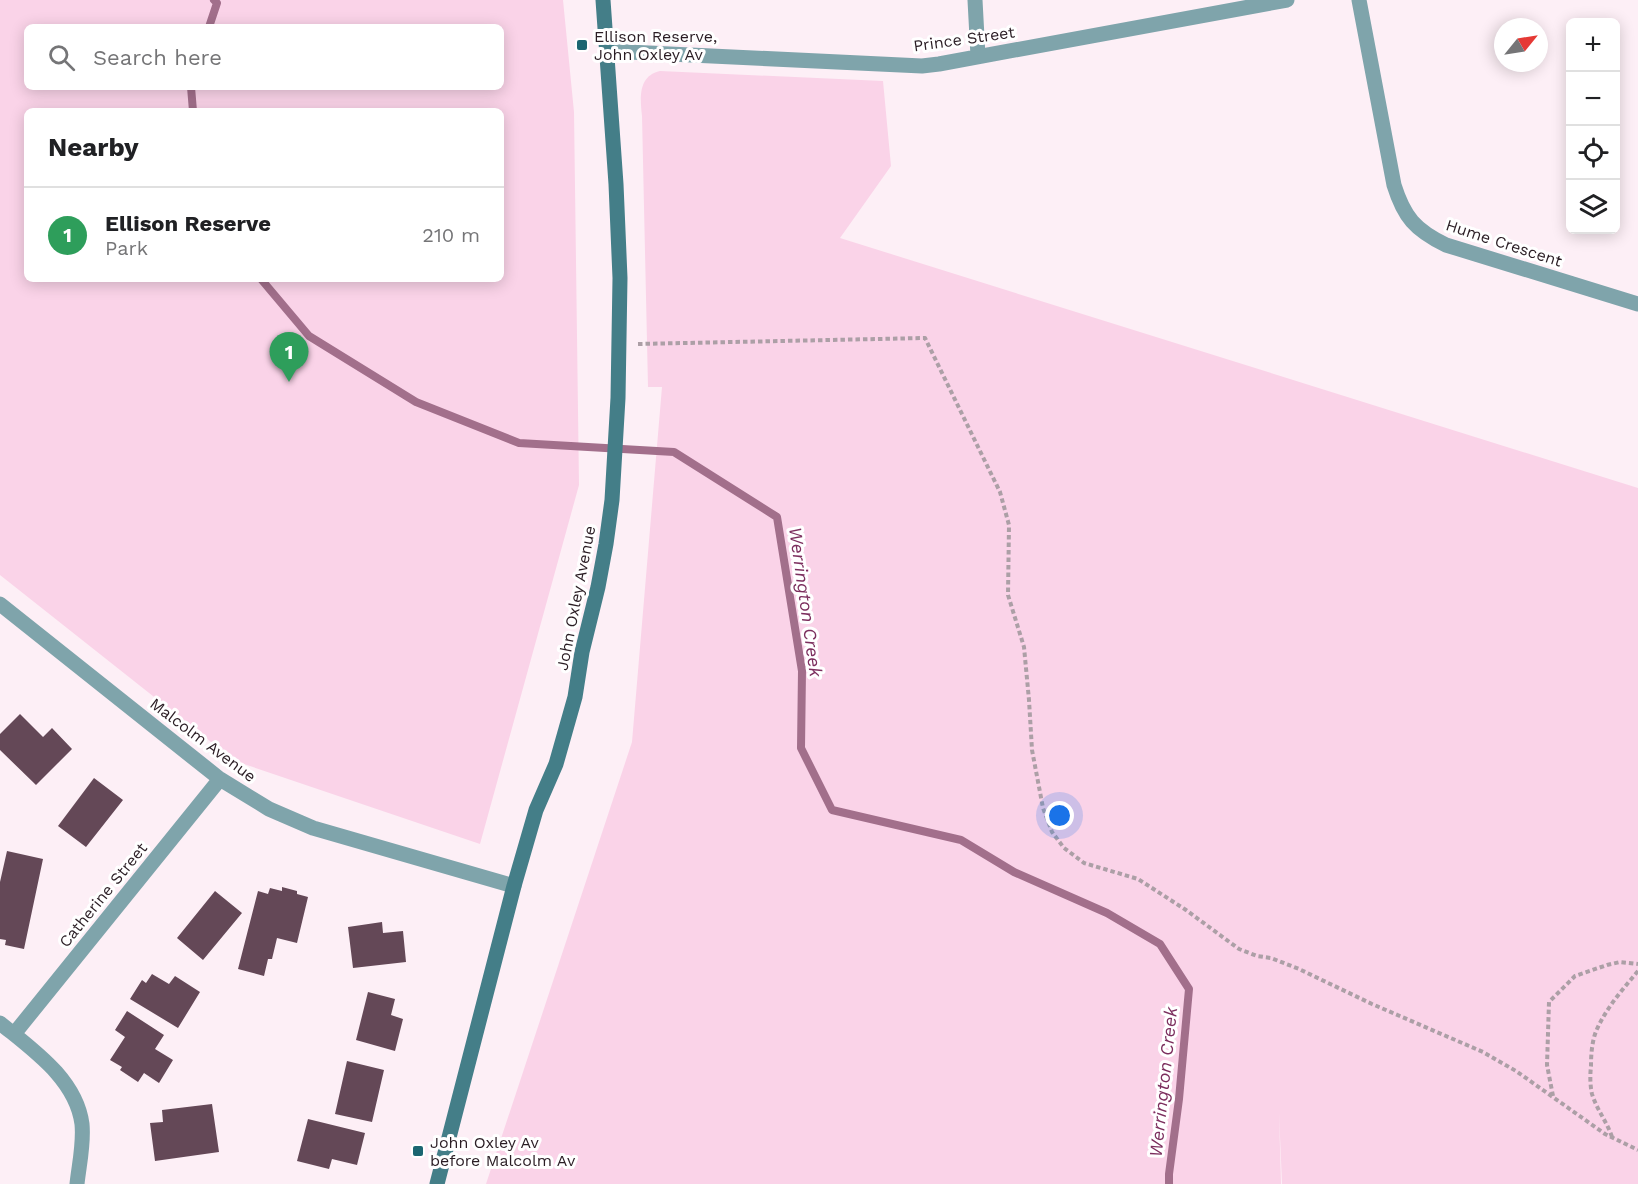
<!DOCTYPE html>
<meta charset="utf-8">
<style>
body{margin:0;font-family:"Work Sans",sans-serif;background:#f6f6f6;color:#202124}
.controls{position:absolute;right:18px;top:18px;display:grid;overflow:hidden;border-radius:9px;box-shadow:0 3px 15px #0003}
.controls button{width:54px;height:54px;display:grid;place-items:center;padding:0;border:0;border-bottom:2px solid #e0e0e0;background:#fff;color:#202124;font:30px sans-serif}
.compass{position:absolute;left:1494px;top:18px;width:54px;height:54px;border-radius:50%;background:#fff;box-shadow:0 3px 15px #0003;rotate:60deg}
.you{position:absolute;left:1060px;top:816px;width:21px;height:21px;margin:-15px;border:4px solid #fff;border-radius:50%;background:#1a73e8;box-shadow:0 0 0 9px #1a73e833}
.badge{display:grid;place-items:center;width:39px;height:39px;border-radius:50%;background:#d93025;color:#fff;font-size:20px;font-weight:700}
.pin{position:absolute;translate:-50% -50px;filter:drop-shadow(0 2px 3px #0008)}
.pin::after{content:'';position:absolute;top:32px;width:21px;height:18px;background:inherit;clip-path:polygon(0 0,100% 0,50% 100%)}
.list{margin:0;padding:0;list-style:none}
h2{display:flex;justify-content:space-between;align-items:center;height:78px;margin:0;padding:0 24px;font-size:26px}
h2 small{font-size:20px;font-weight:400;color:#757577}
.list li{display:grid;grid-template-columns:39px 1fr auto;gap:18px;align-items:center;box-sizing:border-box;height:96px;padding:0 24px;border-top:2px solid #e0e0e0}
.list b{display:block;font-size:22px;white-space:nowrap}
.list p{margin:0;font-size:20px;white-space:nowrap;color:#757577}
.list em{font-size:20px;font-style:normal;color:#757577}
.icon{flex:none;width:33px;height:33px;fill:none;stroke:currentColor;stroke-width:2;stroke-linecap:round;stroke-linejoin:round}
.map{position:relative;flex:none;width:1638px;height:1184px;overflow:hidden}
.search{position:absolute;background:#fff;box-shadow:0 3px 15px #0003;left:24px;top:24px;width:480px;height:66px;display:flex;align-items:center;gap:15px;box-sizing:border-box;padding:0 21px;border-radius:9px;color:#757577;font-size:22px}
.panel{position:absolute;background:#fff;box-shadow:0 3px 15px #0003;left:24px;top:108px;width:480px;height:174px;border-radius:9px}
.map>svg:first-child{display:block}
</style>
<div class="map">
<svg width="1638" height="1184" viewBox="0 0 1638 1184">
<rect width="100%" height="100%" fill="#fdeff6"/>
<path fill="#fad3e8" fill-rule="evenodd" d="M0,0H563L574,112L579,485L480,844L235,761L0,575ZM27,27H501V87H27ZM27,111H501V279H27Z
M660,71L883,81L891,166L840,238L1638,488V1184H1282L1279,1113L1281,1184H486L632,742L662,387H648L642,116C640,98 638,76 660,71Z"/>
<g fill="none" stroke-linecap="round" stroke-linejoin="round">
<path stroke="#a26f8b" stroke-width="8" d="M209,27L217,3L214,0
M191,87L193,111
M261,279L309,336L416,402L519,443L674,452L777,517L802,671L801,748L832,810L961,840L1014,872L1107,913L1160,944L1189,989L1179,1099L1169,1174V1184"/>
</g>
<path fill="#644857" d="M20,714L43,737L52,728L72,749L36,785L0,750V734Z
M94,778L123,800L86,847L58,826Z
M7,851L43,859L24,949L5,945L6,940L0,939V882Z
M282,887L297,891V894L308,897L297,943L277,938L272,959H268L264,976L238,969L258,891L268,894L270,888L282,891Z
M215,891L242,913L203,960L177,938Z
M382,922L383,933L403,931L406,962L353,968L348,927Z
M152,974L169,984L175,976L200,992L178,1028L130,999L142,980L146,983Z
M368,992L395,999L391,1015L403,1019L395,1051L356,1040Z
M127,1011L164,1035L155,1049L173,1060L159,1083L144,1073L138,1082L120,1070L122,1067L110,1060L125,1037L115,1030Z
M347,1061L384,1070L372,1122L335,1114Z
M212,1104L219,1152L155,1161L150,1123L163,1122L162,1110Z
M308,1119L365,1133L357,1165L332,1159L329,1169L297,1161Z"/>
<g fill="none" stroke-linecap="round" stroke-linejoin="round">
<path stroke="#ac9fa6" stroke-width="4" stroke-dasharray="4.5 3" stroke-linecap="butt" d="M638,344L925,338L1000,492L1009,525L1008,595L1024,647L1029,700L1032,750L1043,808L1052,832L1064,848L1084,863L1138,879L1186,910L1239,949L1257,956L1271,958L1299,969L1372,1004L1483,1052L1516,1071L1605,1134L1638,1150
M1553,1096L1547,1065L1549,1002L1575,976L1607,965L1620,962L1638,964
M1612,1137C1607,1122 1597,1110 1592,1094C1590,1085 1590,1075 1591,1066C1591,1054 1592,1040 1597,1029C1607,1007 1623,989 1638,971"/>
<path stroke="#7fa4ab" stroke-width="15" d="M975,0L978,56
M1359,0L1394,185C1404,217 1415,230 1446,245L1638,304
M607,51L922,66L939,64L1287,0
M0,604L220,779L269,809L313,828L514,886
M0,1023C33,1050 76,1079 82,1124C84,1144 79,1165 77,1184
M14,1034L220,779"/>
<path stroke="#447e88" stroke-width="15" d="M437,1184L514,886L536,810L556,764L575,697L582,652L598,587L606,544L612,500L618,398L620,278L616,184L603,0"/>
</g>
<g fill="#1b6671" stroke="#fff" stroke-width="2">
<rect x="576" y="39" width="12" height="12" rx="3"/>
<rect x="412" y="1145" width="12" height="12" rx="3"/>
</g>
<g text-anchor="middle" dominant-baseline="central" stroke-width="6" stroke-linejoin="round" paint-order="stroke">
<g font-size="16" fill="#2a1d24" stroke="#fff" text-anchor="start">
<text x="594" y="36">Ellison Reserve,<tspan x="594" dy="18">John Oxley Av</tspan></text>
<text x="430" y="1142">John Oxley Av<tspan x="430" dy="18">before Malcolm Av</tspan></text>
</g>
<g font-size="16" fill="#2a1d24" stroke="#fff">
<text transform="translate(964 39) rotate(-8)">Prince Street</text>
<text transform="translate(1504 243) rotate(18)">Hume Crescent</text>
<text transform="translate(576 598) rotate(-79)">John Oxley Avenue</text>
<text transform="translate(203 740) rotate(37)">Malcolm Avenue</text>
<text transform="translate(103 895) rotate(-51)">Catherine Street</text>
</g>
<g font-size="18" font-style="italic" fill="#7c2e5e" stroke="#fff">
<text transform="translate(806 602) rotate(82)">Werrington Creek</text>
<text transform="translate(1163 1082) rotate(-84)">Werrington Creek</text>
</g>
</g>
</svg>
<div class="controls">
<button>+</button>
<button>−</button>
<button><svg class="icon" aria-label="locate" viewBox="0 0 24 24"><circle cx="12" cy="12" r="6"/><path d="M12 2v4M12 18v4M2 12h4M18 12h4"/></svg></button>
<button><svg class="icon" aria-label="layers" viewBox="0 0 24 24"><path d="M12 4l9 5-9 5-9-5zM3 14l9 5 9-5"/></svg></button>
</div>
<svg class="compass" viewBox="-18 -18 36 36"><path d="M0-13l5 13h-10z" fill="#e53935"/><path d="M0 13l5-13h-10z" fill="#757577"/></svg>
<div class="you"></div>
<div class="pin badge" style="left:289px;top:382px;background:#2e9e5b">1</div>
<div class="search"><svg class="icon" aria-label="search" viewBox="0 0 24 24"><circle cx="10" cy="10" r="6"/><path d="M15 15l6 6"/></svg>Search here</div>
<section class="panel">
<h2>Nearby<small></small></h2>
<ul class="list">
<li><span class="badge" style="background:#2e9e5b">1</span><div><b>Ellison Reserve</b><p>Park</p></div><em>210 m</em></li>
</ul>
</section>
</div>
